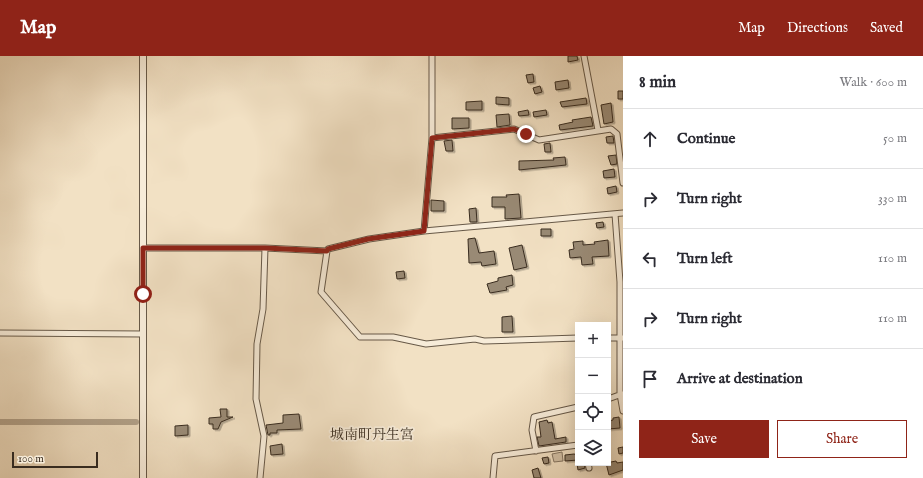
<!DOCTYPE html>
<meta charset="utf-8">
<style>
body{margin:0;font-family:"IM FELL English","Noto Serif JP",serif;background:#f2f2f3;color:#2b2b33}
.controls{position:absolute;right:12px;bottom:12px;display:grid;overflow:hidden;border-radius:0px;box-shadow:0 4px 16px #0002}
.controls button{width:36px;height:36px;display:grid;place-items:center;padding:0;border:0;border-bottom:1px solid #e1e1e2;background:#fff;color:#2b2b33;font:20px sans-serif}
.scale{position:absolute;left:12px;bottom:10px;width:86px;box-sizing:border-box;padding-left:4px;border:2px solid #392c1f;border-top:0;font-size:11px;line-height:14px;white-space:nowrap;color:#392c1f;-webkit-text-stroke:3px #f7ecd9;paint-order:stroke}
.stop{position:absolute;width:12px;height:12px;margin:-9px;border:3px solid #8f2418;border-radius:50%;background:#fff}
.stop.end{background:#8f2418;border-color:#fff;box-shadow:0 1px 4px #0008}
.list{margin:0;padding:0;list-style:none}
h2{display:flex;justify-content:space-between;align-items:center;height:52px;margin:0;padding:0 16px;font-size:17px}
h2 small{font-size:13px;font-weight:400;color:#7c7c81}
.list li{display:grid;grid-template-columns:26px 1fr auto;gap:12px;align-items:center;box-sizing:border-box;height:60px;padding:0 16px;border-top:1px solid #e1e1e2}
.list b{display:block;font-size:15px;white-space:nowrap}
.list em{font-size:13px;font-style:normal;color:#7c7c81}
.actions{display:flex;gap:8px;padding:12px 16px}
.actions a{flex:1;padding:9px 0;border:1px solid #8f2418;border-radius:0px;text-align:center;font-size:14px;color:#8f2418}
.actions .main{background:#8f2418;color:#fff}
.icon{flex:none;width:22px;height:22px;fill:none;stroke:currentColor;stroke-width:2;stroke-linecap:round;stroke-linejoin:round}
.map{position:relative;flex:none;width:623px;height:422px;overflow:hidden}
header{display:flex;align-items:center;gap:24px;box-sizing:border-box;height:56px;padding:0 20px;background:#8f2418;color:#fff}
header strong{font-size:19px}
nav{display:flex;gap:22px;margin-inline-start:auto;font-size:14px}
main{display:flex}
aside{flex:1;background:#fff}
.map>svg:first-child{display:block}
</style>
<header>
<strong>Map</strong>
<nav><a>Map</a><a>Directions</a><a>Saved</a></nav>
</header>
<main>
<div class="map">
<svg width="623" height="422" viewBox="0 0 623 422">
<defs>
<filter id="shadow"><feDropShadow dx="2" dy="1.5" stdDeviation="0" flood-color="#0004"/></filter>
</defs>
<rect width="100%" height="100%" fill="#f2e1c4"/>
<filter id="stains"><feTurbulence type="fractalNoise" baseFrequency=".005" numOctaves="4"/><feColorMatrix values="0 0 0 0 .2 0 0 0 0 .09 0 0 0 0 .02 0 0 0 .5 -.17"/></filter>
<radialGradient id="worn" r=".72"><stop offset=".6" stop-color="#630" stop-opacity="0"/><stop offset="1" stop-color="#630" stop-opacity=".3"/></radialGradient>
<path fill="#d3c2a8" stroke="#867764" d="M562,396L563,405L554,406L552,398Z"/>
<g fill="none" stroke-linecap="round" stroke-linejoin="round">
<path stroke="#b3a38c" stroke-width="6" d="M0,366H136"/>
</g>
<path fill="#998a75" stroke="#392c1f" filter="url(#shadow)" d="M568,0H577L578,4L568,6Z
M533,18L534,26L528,27L526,19Z
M568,24L569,32L556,34L555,26Z
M540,30L542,36L535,38L533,32Z
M618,35H623V43H618Z
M496,41L509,42V49L496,48Z
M586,42L587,48L562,51L560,46Z
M482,45V54H466V46Z
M611,47L613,66L604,68L601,49Z
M528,54L529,59L519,60L518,56Z
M546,54L547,59L534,61L533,56Z
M509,58L510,69L497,71L496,59Z
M591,61L593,70L560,74L559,69L573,66L572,64Z
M452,62H469V72L452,73Z
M613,80L614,87H607L606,81Z
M452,84L453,95H446L444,85Z
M550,87L551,96H545L544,88Z
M616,99L617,108L611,109L608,100Z
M565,101L566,109L519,114V105L554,104L553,102Z
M614,113L615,121L604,122L603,115Z
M616,130L617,136L608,138L607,132Z
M519,138L521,162L505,163V151H492V141H507L506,139Z
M431,144L444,145V155H431Z
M476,152L477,166H470L469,153Z
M603,166L604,171L597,172L596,167Z
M541,173H551V180H541Z
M475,182L479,197L494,195L496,208L482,210L481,206L469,207L468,183Z
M608,184L609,200L592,201L593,208L582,209L581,201L570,202L569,194L574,193L573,186L583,185V189L595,188L594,186Z
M522,189L527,211L514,214L509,192Z
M404,215L405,222L397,223L396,216Z
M512,219L513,229L506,231L507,234L490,237L487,228L498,225V222Z
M512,260L513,276H502V261Z
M220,353H227V361H233L221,366L218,373H213V368H209V362L221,361Z
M299,358L301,373L277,374V377H270V379H268L266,369L283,367V359Z
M619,361L620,372L608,373V365L613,364V362Z
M547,364L548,367L552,366L555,383L566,381V386L539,390L537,381H541L539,366Z
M188,369V379L175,380V370Z
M282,388L283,398L271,399L270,390Z
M623,391V397L619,398L618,392Z
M574,398L578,399V404L565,405V399Z
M548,401L549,407L544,408L542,402Z
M616,405L617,407L623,406V414L609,419L606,407Z
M584,407L585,412L578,414L577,408Z
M538,412L541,422H534L532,414Z"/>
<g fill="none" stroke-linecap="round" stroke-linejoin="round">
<defs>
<path id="minor" d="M584,0L598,74
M432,82L514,73L539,84L611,73L617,78L623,127
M615,158L620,226V338L623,355
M424,175L432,82V0
M143,192H265L327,195L328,193L369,183L424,175L623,157
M327,195L321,236L360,281H393L426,288L475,283L484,285L578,282
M0,277L143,278
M608,282H623
M608,343L622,338
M536,395L532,374L534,361L578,351
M588,407L589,412
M260,422L264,380L256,343L257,288L263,253L265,192
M493,422L495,400L578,389"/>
<path id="tertiary" d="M143,422V0"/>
</defs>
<use href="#minor" stroke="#675948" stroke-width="7"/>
<use href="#tertiary" stroke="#675948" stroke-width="8"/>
<use href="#minor" stroke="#f7ecd9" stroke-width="5"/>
<use href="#tertiary" stroke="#f7ecd9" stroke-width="6"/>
</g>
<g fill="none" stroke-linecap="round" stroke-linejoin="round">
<path stroke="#8f2418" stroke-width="5" d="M143,238V192H265L327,195L328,193L368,183L424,175L432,82L514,73L526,78"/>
</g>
<g text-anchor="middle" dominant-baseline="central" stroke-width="3.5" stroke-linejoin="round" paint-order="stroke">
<g font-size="14" fill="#392c1f" stroke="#f7ecd9">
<text x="372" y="379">城南町丹生宮</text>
</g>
</g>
<rect width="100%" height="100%" filter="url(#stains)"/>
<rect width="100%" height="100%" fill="url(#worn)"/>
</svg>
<div class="controls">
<button>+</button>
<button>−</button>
<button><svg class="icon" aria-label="locate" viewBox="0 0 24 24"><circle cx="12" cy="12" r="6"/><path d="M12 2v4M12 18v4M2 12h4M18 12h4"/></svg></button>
<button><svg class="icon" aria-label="layers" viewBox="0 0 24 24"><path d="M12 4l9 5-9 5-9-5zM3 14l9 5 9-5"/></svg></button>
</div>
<div class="scale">100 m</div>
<div class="stop" style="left:143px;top:238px"></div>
<div class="stop end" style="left:526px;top:78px"></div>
</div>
<aside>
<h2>8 min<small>Walk · 600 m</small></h2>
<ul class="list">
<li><svg class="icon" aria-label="ahead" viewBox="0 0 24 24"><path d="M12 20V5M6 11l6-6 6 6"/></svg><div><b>Continue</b></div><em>50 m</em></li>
<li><svg class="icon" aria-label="right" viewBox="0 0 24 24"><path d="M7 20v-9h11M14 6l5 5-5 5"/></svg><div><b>Turn right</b></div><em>330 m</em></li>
<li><svg class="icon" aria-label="left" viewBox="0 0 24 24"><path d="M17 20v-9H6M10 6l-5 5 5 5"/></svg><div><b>Turn left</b></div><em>110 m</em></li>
<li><svg class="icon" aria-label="right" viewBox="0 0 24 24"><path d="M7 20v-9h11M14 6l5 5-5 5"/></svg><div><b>Turn right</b></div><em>110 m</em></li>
<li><svg class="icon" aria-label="arrive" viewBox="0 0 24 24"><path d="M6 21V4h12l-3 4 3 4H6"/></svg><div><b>Arrive at destination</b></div></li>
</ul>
<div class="actions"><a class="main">Save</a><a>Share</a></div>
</aside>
</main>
